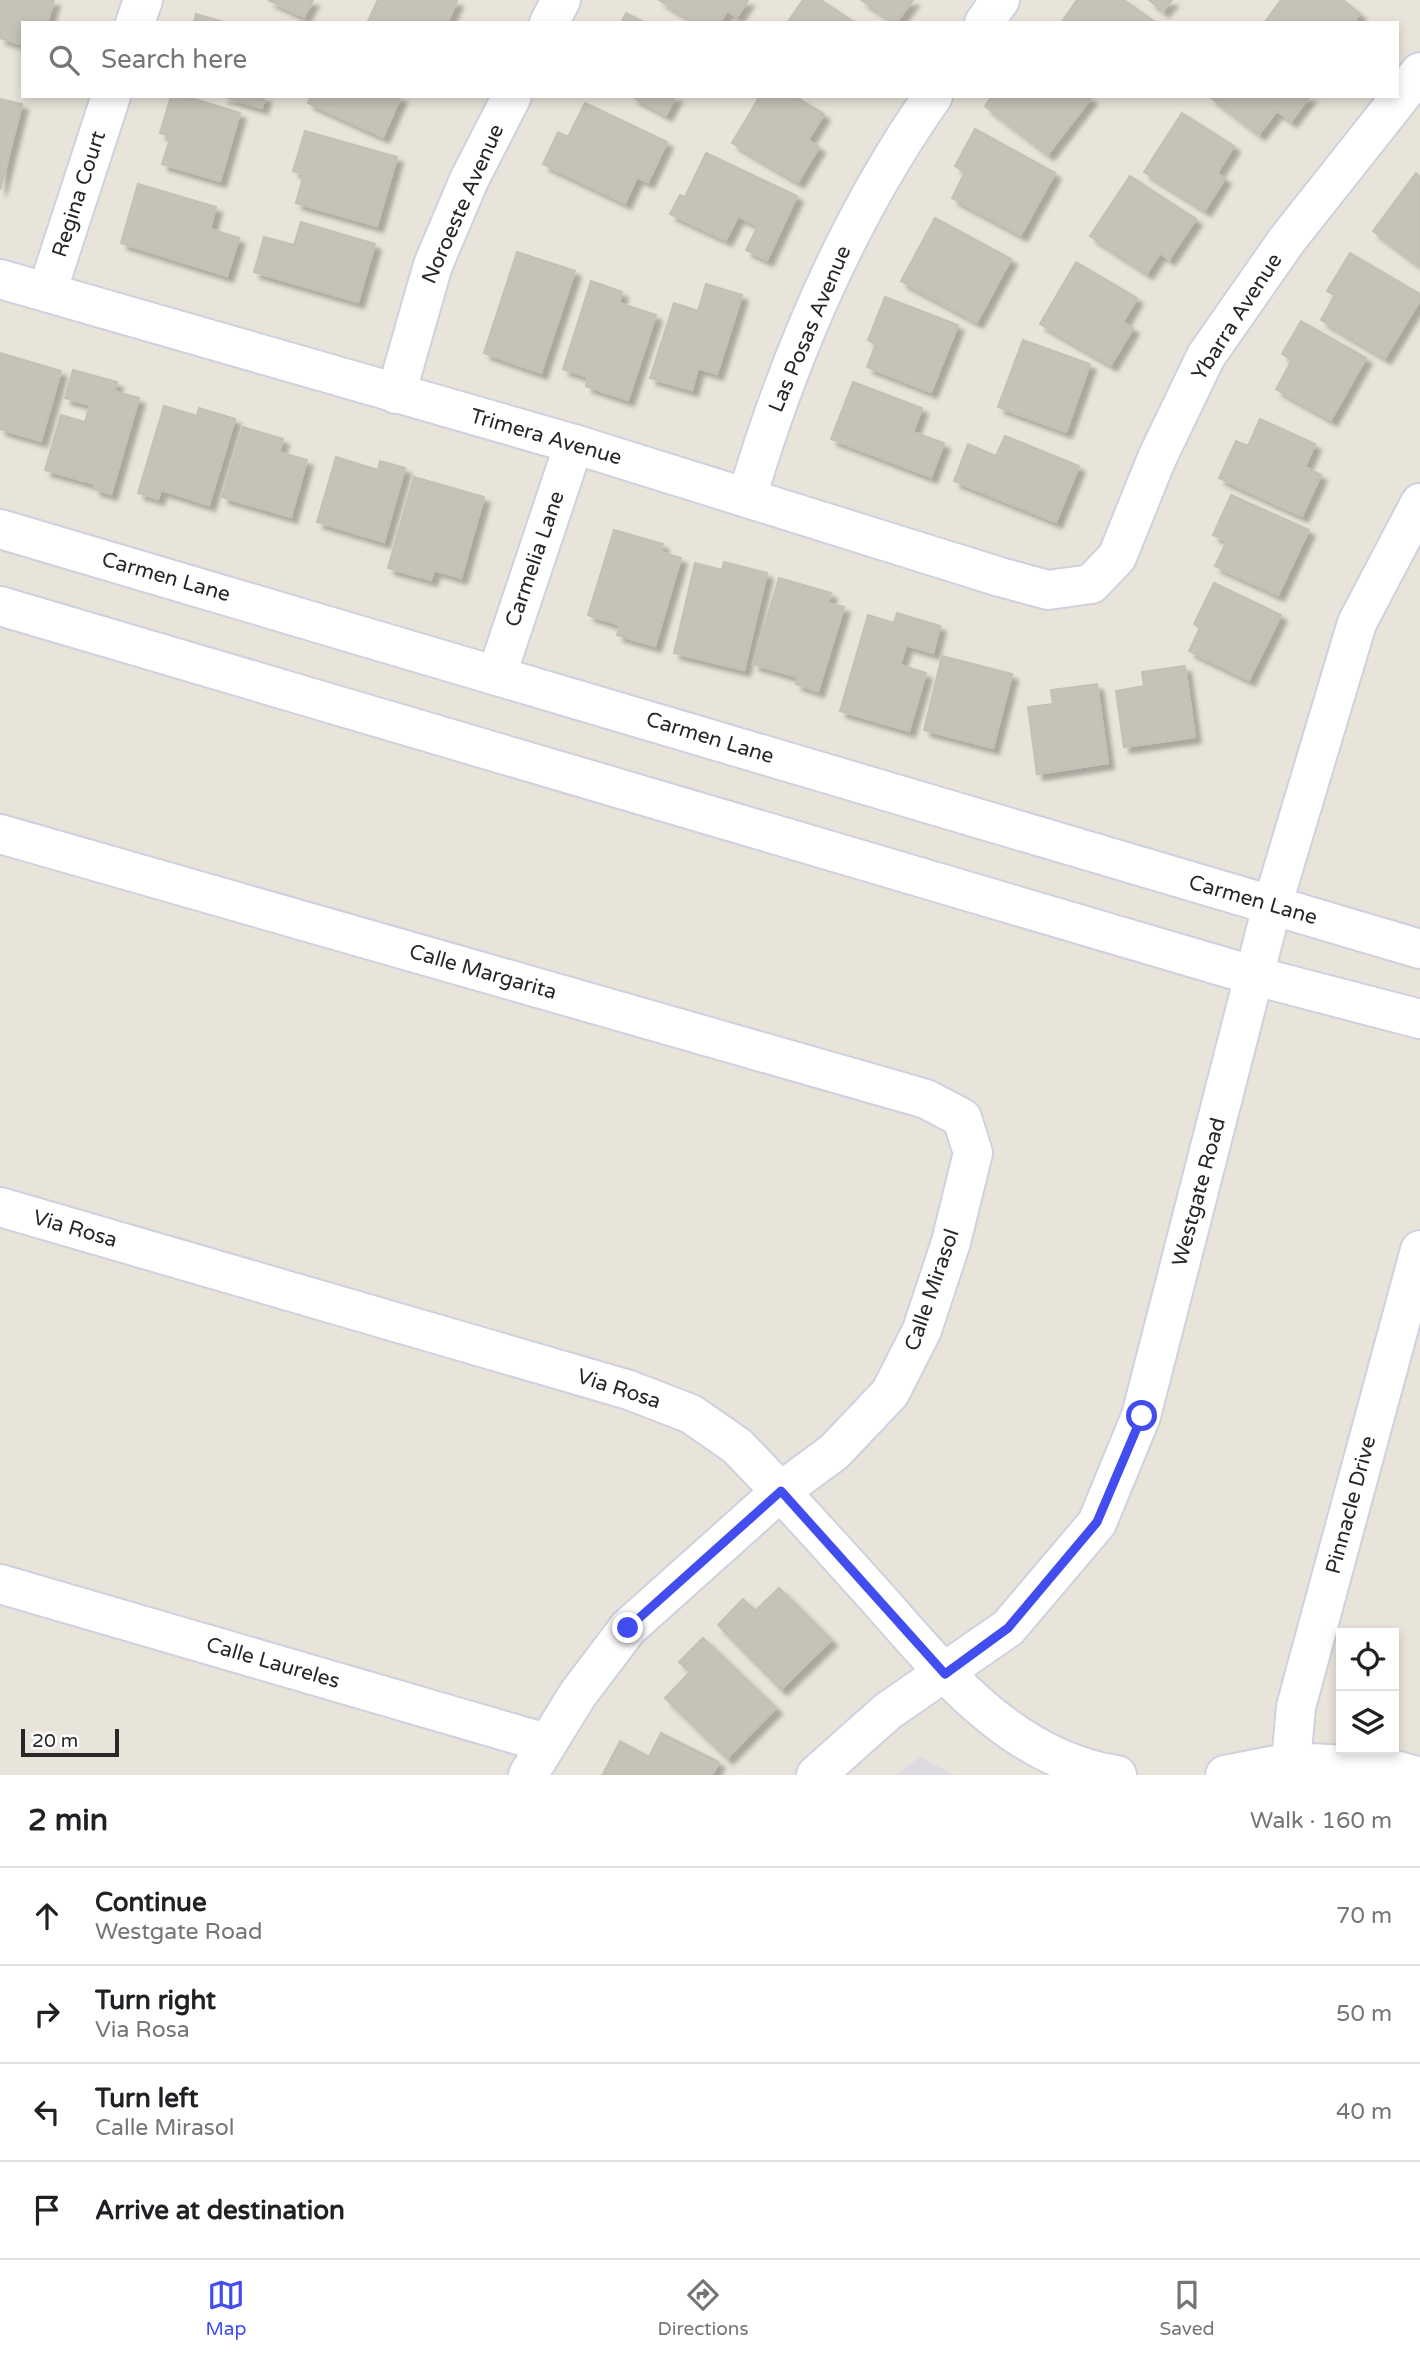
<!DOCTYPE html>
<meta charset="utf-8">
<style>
body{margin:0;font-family:"Varela Round",sans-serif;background:#f2f2f2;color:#202124}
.controls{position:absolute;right:21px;bottom:21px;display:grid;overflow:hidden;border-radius:0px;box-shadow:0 4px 10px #0003}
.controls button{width:63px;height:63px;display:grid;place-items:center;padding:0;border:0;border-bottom:2px solid #e0e0e0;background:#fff;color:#202124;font:35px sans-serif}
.scale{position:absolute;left:21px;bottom:18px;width:98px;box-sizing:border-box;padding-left:7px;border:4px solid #272727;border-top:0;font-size:19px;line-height:24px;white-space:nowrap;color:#272727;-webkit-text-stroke:5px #fff;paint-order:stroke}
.stop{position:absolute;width:21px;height:21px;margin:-16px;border:5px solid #414def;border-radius:50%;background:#fff}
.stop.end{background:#414def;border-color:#fff;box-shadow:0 2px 7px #0008}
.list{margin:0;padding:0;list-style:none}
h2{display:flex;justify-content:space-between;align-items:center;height:91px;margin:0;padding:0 28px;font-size:30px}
h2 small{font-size:23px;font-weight:400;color:#757577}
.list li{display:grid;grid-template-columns:46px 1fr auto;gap:21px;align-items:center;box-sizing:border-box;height:98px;padding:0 28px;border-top:2px solid #e0e0e0}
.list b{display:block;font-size:26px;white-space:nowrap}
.list p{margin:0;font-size:23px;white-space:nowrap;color:#757577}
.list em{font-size:23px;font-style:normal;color:#757577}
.icon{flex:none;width:38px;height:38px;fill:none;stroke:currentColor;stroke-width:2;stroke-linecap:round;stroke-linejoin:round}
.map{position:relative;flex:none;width:1420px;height:1775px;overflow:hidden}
.search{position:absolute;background:#fff;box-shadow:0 4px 10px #0003;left:21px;right:21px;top:21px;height:77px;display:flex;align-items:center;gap:18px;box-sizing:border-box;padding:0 24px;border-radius:0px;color:#757577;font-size:26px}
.sheet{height:483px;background:#fff}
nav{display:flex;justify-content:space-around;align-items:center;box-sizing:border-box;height:98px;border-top:2px solid #e0e0e0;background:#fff;font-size:19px;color:#757577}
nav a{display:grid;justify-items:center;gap:4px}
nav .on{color:#414def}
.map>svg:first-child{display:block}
</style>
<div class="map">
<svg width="1420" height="1775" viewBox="0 0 1420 1775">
<defs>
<filter id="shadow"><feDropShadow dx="6" dy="6" stdDeviation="2" flood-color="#0004"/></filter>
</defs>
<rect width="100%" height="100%" fill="#e9e4d9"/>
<path fill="#dddae2" d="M920,1757L954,1775H895Z"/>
<path fill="#c5c2b8" stroke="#c4c0b4" stroke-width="2" filter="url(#shadow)" d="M0,0H54L47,23H23V45L0,38Z
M268,0H313L304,17Z
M378,0H455L457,1L447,23H367Z
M659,0H748L737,17L727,11L720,23H696Z
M803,0H821L855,23H787Z
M861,0H913L896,23Z
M1077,0H1124L1156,23H1061Z
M1149,0H1172L1163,11Z
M1281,0H1343L1360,14L1353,23H1264Z
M626,13L645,23H621Z
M196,14L227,23H194Z
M171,96H185L240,113L220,181L162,164L171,136L160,133Z
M221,96H265L262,108Z
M311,96H401L383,137L308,103Z
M631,96H676L666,115Z
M760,96H794L824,114L808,140L819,147L798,182L732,143Z
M992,96H1088L1091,98L1048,154L985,106Z
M1310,96L1291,121L1277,111L1259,134L1210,97Z
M0,99L22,104L0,190Z
M585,103L667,142L648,182L637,177L625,203L543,164L558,132L568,137Z
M1182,113L1234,146L1217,173L1225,178L1205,210L1144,172Z
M975,129L1055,173L1021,235L952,198L965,172L955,166Z
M305,131L397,157L377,226L296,203L304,174L293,171Z
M706,153L797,196L767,260L746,250L758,226L738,216L726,240L670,214L680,195L685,197Z
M1416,173L1420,177V266L1373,231Z
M1130,176L1196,219L1169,259L1160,253L1147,273L1090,236Z
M138,184L216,207L210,229L239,238L227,276L121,243Z
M935,218L1011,259L977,322L901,281Z
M301,222L375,244L358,302L254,272L264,237L294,245Z
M517,252L575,271L541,373L484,353Z
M1350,253L1420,294V300L1385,358L1321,320L1335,295L1327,291Z
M1076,262L1137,298L1123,322L1133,328L1111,365L1040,324Z
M591,281L622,292L619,303L656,315L628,400L586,386L588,377L563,369Z
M706,284L742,295L717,374L698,368L692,390L650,378L674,303L698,311Z
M885,297L958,325L931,392L867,367L876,344L868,340Z
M1301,321L1366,358L1331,420L1276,389L1292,360L1282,354Z
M1023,340L1090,364L1066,432L998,407Z
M0,353L61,371L41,441L0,429Z
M73,370L117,382L114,391L139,398L111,494L94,489L95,484L45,470L61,415L85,422L90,405L65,398Z
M853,382L922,408L913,432L944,443L931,477L831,439Z
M164,406L197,416L199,408L235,419L209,505L161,490L158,499L138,493Z
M1260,419L1315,444L1305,467L1321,475L1302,516L1219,478L1236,441L1248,446Z
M243,427L283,439L279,452L307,460L291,517L222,497Z
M1005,436L1079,466L1056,522L954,481L968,444L996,456Z
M336,457L378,470L380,461L405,468L384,542L317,522Z
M414,477L484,497L461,578L434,570L431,580L388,568Z
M1231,495L1309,530L1278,595L1215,566L1227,541L1213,535Z
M614,530L663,544L661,552L681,558L655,646L617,635L620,625L588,615Z
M724,562L767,573L744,670L674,653L695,563L722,570Z
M779,578L831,593L828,603L844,607L818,691L796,684L798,677L753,664Z
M1214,583L1281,615L1249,680L1189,651L1200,628L1194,624Z
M897,613L940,626L933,653L906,645L900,665L926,673L909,731L840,711L868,615L894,623Z
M942,656L1012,674L993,748L924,730Z
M1185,666L1195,737L1124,747L1116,691L1144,686L1142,672Z
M1097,684L1108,763L1037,774L1028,707L1053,704L1051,690Z
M779,1588L831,1640L781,1689L718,1625L743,1599L755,1611Z
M703,1638L776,1708L727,1758L665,1698L690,1672L679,1662Z
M661,1733L719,1762L712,1775L603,1774L620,1741L649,1757Z"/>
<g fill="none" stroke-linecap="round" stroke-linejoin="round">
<defs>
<path id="minor" d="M135,23L143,0
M549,23L561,0
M984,23L1000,0
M0,279L574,444L1000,577L1048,590L1091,584L1117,557L1157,458L1206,356L1287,240L1420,72
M47,292L111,96
M396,394L433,265L469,180L512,96
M747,497C789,356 848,217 933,96
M0,529L1420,949
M0,606L1255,976L1420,1019
M497,674L574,444
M0,834L926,1099L962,1118L973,1153L951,1242L922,1330L890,1393L834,1452L781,1491L628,1628L578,1694L528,1775
M0,1207L629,1390L691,1414L737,1446C783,1493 827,1542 871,1591C939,1667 1009,1759 1117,1775
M0,1584L546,1743
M1291,1762L1296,1707L1420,1250
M816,1775L888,1711L1008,1628L1097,1523L1141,1416L1272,906L1357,623L1420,503
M1225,1775L1291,1762L1385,1767L1413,1775"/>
</defs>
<use href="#minor" stroke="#cfd0e0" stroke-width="42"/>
<use href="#minor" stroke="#fff" stroke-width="38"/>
</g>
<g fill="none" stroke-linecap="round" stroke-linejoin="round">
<path stroke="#414def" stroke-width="9" d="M628,1628L781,1491L945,1674L1008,1628L1097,1522L1142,1416"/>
</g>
<g text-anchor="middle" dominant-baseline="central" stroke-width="7" stroke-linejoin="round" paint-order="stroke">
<g font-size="21" fill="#272727" stroke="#fff">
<text transform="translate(79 194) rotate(-72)">Regina Court</text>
<text transform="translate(463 204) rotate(-66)">Noroeste Avenue</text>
<text transform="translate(1237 317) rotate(-57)">Ybarra Avenue</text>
<text transform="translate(810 329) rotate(-67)">Las Posas Avenue</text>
<text transform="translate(546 437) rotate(16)">Trimera Avenue</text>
<text transform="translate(535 559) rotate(-71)">Carmelia Lane</text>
<text transform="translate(166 577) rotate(16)">Carmen Lane</text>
<text transform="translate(710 738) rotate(17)">Carmen Lane</text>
<text transform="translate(1253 900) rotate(16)">Carmen Lane</text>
<text transform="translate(483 972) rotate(16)">Calle Margarita</text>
<text transform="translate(1199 1192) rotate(-75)">Westgate Road</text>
<text transform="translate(75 1229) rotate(16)">Via Rosa</text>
<text transform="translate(932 1290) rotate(-71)">Calle Mirasol</text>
<text transform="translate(619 1389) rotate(18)">Via Rosa</text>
<text transform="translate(1351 1505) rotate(-75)">Pinnacle Drive</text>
<text transform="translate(273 1663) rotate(16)">Calle Laureles</text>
</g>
</g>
</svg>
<div class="controls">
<button><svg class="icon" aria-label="locate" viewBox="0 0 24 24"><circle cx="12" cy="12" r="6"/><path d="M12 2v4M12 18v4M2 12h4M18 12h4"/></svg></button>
<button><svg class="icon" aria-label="layers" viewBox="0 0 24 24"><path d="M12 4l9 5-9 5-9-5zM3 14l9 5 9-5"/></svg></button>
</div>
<div class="scale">20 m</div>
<div class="stop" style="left:1142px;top:1416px"></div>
<div class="stop end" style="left:628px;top:1628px"></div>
<div class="search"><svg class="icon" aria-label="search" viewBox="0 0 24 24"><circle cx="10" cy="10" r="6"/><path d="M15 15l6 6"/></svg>Search here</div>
</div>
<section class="sheet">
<h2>2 min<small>Walk · 160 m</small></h2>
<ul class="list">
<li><svg class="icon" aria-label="ahead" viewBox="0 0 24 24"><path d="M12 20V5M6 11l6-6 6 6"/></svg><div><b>Continue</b><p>Westgate Road</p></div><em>70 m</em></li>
<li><svg class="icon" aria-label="right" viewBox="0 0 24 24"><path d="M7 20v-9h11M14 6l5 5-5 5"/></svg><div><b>Turn right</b><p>Via Rosa</p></div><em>50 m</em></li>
<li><svg class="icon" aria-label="left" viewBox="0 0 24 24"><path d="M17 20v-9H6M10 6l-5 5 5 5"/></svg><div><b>Turn left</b><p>Calle Mirasol</p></div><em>40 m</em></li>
<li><svg class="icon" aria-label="arrive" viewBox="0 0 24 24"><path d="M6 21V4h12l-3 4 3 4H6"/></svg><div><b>Arrive at destination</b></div></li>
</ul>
</section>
<nav>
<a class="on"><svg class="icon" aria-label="map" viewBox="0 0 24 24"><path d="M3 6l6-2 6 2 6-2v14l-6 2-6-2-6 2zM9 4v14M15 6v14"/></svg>Map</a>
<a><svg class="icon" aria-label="directions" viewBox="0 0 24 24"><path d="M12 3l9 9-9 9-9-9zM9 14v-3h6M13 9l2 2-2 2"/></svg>Directions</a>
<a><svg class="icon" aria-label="saved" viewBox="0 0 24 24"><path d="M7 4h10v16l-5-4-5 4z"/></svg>Saved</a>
</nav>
